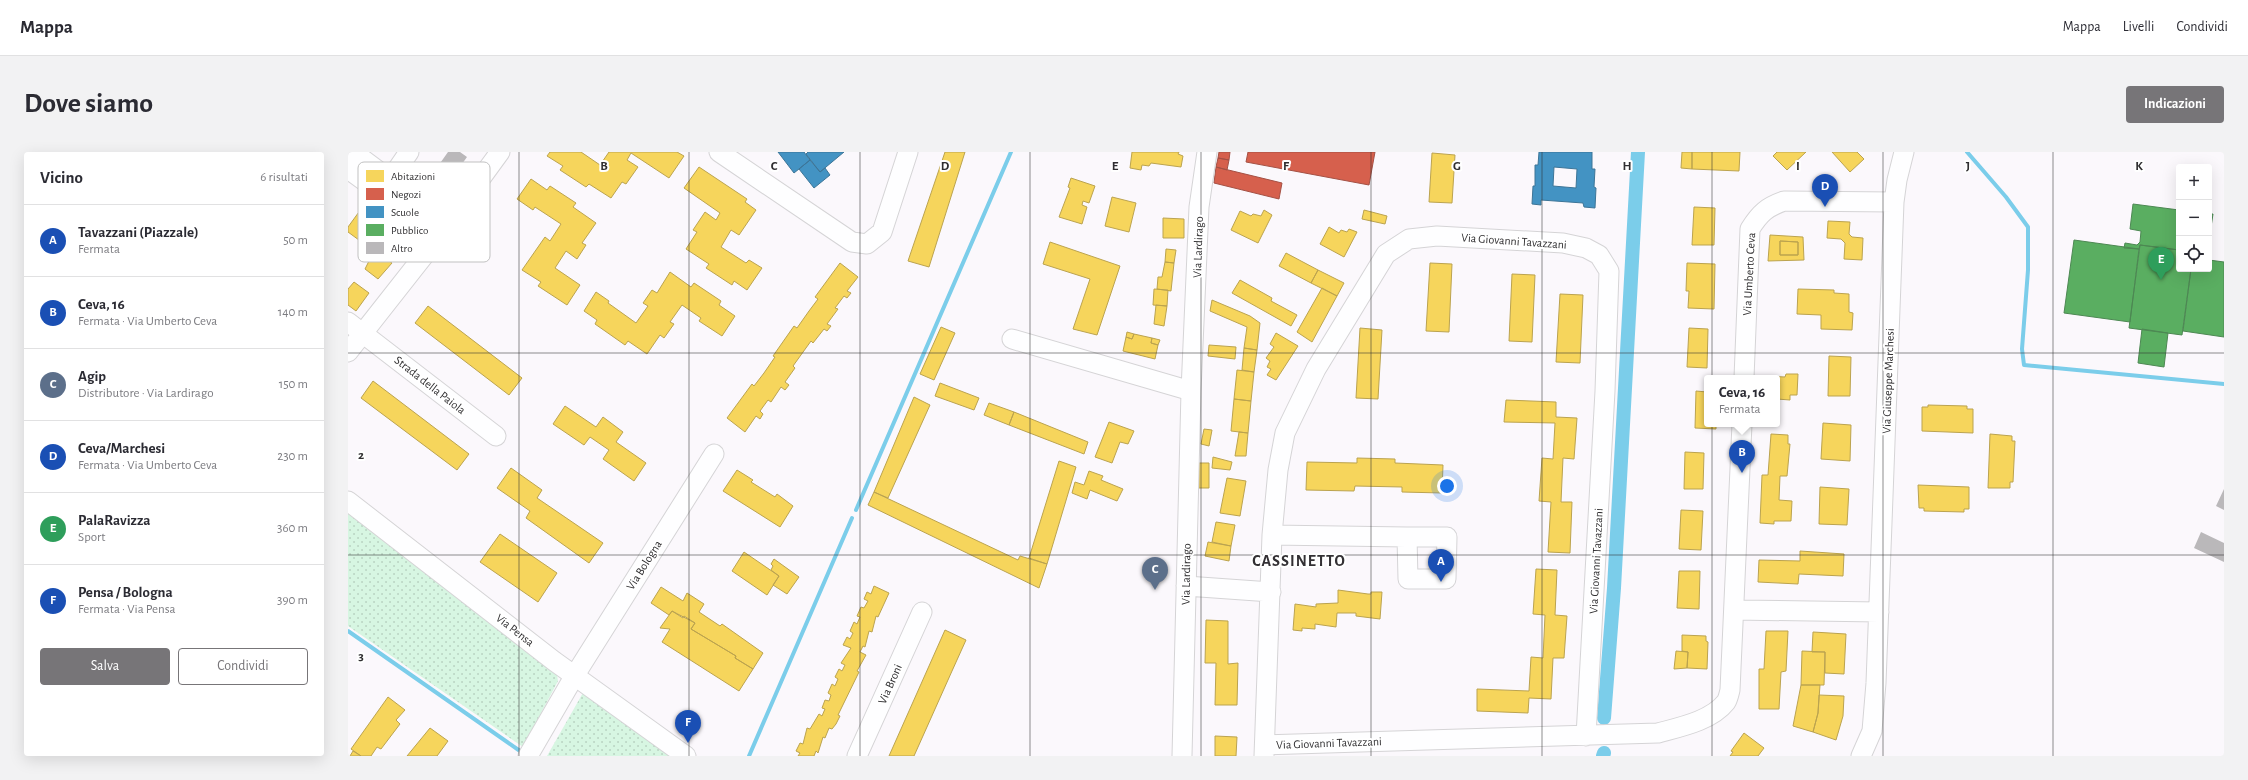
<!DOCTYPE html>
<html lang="it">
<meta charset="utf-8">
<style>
body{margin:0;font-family:"Alegreya Sans",sans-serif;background:#f2f2f3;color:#2b2b33}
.controls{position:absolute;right:12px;top:12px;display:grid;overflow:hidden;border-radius:4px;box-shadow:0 4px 16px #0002}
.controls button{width:36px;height:36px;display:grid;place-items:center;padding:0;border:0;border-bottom:1px solid #e1e1e2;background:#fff;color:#2b2b33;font:20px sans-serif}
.you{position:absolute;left:1099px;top:334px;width:14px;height:14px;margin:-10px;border:3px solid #fff;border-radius:50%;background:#1a73e8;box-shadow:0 0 0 6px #1a73e833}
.badge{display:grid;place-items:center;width:26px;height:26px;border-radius:50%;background:#777578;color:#fff;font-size:13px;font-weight:700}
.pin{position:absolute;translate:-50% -33px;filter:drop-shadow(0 1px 2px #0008)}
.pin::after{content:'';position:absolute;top:21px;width:14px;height:12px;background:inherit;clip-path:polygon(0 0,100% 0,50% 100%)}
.popup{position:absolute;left:1356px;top:223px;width:76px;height:52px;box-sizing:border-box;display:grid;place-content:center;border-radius:4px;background:#fff;filter:drop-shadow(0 1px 3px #0005);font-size:13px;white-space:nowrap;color:#7c7c81}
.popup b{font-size:15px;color:#2b2b33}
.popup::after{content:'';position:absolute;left:50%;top:100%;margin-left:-8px;border:8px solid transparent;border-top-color:#fff}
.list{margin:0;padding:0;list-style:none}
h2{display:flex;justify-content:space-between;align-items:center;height:52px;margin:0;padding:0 16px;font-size:17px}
h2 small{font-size:13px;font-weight:400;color:#7c7c81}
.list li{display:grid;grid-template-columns:26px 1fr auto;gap:12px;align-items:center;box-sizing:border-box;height:72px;padding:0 16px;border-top:1px solid #e1e1e2}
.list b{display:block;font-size:15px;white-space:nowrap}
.list p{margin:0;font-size:13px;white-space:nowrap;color:#7c7c81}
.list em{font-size:13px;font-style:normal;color:#7c7c81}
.actions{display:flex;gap:8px;padding:12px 16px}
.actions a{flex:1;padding:9px 0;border:1px solid #777578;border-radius:4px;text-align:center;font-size:14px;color:#777578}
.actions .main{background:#777578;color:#fff}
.icon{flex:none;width:22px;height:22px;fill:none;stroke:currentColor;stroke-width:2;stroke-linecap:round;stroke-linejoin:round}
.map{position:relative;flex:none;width:1876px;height:604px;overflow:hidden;border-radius:4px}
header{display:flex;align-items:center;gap:24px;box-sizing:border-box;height:56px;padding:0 20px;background:#fff;border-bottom:1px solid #e1e1e2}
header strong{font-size:19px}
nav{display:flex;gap:22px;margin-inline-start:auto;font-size:14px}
.intro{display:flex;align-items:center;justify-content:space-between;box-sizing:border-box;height:96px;padding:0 24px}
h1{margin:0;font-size:28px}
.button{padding:10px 18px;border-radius:4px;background:#777578;color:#fff;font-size:14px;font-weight:700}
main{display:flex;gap:24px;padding:0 24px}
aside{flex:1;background:#fff;border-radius:4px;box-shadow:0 4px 16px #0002}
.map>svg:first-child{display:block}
</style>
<header>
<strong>Mappa</strong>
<nav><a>Mappa</a><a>Livelli</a><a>Condividi</a></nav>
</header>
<div class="intro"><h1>Dove siamo</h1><a class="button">Indicazioni</a></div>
<main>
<aside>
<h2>Vicino<small>6 risultati</small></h2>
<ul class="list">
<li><span class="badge" style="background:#1a4fb4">A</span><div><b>Tavazzani (Piazzale)</b><p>Fermata</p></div><em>50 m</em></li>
<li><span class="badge" style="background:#1a4fb4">B</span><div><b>Ceva, 16</b><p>Fermata · Via Umberto Ceva</p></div><em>140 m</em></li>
<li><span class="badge" style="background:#5c6f8a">C</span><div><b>Agip</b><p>Distributore · Via Lardirago</p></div><em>150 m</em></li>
<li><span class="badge" style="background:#1a4fb4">D</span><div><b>Ceva/Marchesi</b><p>Fermata · Via Umberto Ceva</p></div><em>230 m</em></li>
<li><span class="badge" style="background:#2e9e5b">E</span><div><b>PalaRavizza</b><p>Sport</p></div><em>360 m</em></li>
<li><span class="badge" style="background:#1a4fb4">F</span><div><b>Pensa / Bologna</b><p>Fermata · Via Pensa</p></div><em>390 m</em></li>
</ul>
<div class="actions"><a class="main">Salva</a><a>Condividi</a></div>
</aside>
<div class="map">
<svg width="1876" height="604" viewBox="0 0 1876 604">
<defs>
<pattern id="grass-dots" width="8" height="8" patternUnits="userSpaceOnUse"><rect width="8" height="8" fill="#d7f6e2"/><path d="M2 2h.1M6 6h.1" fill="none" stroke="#b9d3c2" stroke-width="1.8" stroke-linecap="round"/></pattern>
</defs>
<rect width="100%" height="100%" fill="#fbf8fc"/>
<path fill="url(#grass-dots)" d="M0,358L208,517L210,529L175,595L0,474Z
M236,539L325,604H199Z"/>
<path fill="#f6d55c" stroke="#bba34f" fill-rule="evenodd" d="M202,0H233L252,13L261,0H329L336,4L321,26L283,1L279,8L290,15L278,32L274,30L263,46L241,32L238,35L212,18L215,14L199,4Z
M597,0H617L581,115L560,109Z
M784,0H831L830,2L835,4L833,15L803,11L801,14L794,13L793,18L782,16Z
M1334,0H1344V17L1333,16Z
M1344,0H1392L1391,19L1344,17Z
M1429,0H1458L1439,18L1425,4Z
M1484,0H1509L1516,7L1502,20Z
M1084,1L1107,3L1104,51L1081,50Z
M351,15L399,47L397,50L408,58L391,83L383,78L373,95L398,111L401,108L414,116L399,138L386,129L384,133L358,116L361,112L338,97L349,80L345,78L357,60L368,68L372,61L336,36Z
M723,26L747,34L741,51L735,49L734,53L739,55L734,72L711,65L722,36L720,35Z
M183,27L199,38L202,34L228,51L225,55L248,71L234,91L238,93L229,107L218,99L207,116L232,133L219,153L190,134L193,130L174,118L197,85L202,89L213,72L187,55L185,58L169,47Z
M764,45L788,51L781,80L757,74Z
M16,53L34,66L15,91L0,80V75Z
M1346,55L1367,56L1366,93H1344Z
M916,58L924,63L910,91L883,78L892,59L903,64L905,62L913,64Z
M1016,58L1039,64L1037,72L1014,67Z
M815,66L836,67V86H815Z
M1480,69L1502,70L1501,82L1504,85L1515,86L1514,108L1496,107L1497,91L1493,87L1479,86Z
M49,70L65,83L61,88L59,86L49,99L35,88Z
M981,75L991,81L993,78L999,80L1001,77L1009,80L996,105L972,92Z
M1422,83L1455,85L1456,108L1420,109ZM1432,89L1450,90V103H1432Z
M1432,89L1450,90V103H1432Z
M702,90L772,114L749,183L725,177L742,127L695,112Z
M818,97L828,98L826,111L817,110Z
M25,101L29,103L31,102L44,111L30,127L17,117Z
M938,101L970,118L963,131L931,114Z
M817,110L826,111L823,139L809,137L810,125H814Z
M492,111L510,125L499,139L503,141L499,146L496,144L487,156L490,157L479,172L483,174L479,179L476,177L465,191L463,189L445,214L447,216L437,230L441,233L437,238L433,235L423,250L420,248L412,259L415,262L412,267L408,264L397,280L379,266L404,232L406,234L416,221L427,205L425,204L446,174L449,176L461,159L470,147L467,145Z
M1082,111L1104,112L1101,180L1078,179Z
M1339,111L1367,112L1366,157L1340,156L1341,139H1338Z
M970,118L996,131L989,144L963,131Z
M322,120L343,135L346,131L373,149L371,153L387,164L374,184L351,169L353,166L334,153L322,170L326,172L316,186L312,183L299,202L280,189L277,193L247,172L249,168L236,159L248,140L261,149L260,151L288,171L300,154L295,151L304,138L309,141Z
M1164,122L1187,123L1184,190L1161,189Z
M892,128L924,146L923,149L949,163L943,174L884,141Z
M6,130L21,141L8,159L0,153V137Z
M974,136L989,144L964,190L949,180Z
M806,137L820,138L819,154L805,153Z
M1450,137L1486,138V141L1501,142V160L1505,161L1504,178L1473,177V163L1449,162Z
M1212,142L1235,143L1232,211L1208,210Z
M864,148L902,164L912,171L909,198L896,196L899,175L862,159Z
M808,153L819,154L816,174L806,172Z
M80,154L174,226L161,243L67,171Z
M593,175L607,181L586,228L572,222Z
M1012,176L1034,178L1030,247L1008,246Z
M1341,176L1360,177L1359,216L1339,215Z
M779,180L786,182L784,187L778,185Z
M928,181L950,194L928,228L919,223L923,217L919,215L922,209L918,206L926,195L922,192Z
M786,182L804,186L803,191L810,193L807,207L775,199L778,185L784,187Z
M804,186L812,188L810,193L803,191Z
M861,193L888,195L887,207L860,204Z
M896,196L909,198L906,220L894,218Z
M1481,204L1503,205L1502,244H1480Z
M889,218L906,220L903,249L886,247Z
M1438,222H1450L1449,243H1442V248L1429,247V226H1417V224L1437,225Z
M25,229L121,302L109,318L13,246Z
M592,231L631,246L626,258L587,244Z
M1348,239L1359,240V272H1368V277L1347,276Z
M566,245L582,253L540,346L526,340Z
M886,247L903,249L900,281L883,279Z
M1158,248L1208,250V265L1229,266L1226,307L1215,306L1213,350H1224L1222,401L1200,400L1203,350L1191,349L1194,306L1205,307L1207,271L1156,270Z
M641,251L666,260L661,273L636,263Z
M1580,253L1619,254V257H1625V281L1574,279V255H1580Z
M217,254L248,275L255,265L275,280L268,290L298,311L286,329L255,307L261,298L242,285L236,293L205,272Z
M666,260L740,290L736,302L661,273Z
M761,270L786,279L780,292L772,290L764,311L747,305Z
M1475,271L1503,273L1502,309L1473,307Z
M856,277L864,278L861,294L853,292Z
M891,280L900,281L898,304H887Z
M1423,282L1440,283V292H1442L1439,324H1432L1431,348L1444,349L1443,369H1426V372L1412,371L1414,323H1420Z
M1642,282L1664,284V289H1667L1665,330H1662V336H1640Z
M1337,300L1356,301L1355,337H1336Z
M865,305L884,310L882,318L864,316Z
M1009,306L1047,307V311L1095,313L1094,341L1054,340V335L1007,334L1006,339L958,338L959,310L1009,311Z
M711,309L728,315L699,412L681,406Z
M851,311H861V336H851Z
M163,316L194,338L189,346L255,391L241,411L178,366L182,359L149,336Z
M389,318L405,328L403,330L427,345L429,342L445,354L432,375L375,339Z
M741,319L755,324L753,328L775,337L769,349L742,338L739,347L724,341L727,330L736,333Z
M879,326L898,329L892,364L872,361Z
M1570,333L1621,335V357H1616V360L1576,359V356H1571Z
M1472,335L1501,337L1499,373L1471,372Z
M526,340L670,408L672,404L699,412L691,436L520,353Z
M1333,358L1355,359L1353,398L1331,397Z
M868,370L887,373L883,394L864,390Z
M152,382L209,421L190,450L132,410Z
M860,390L883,394L881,409L857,404Z
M1452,399L1496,402L1495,424L1451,422L1450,432L1410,430L1411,408L1452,409Z
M396,400L431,424L419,443L384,419Z
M426,407L451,425L439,442L425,433L431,424L423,418L425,414L423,412Z
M1188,417L1209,418L1207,463L1219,464L1216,506H1205L1203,547L1181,546L1180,561L1129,559V537L1181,539L1183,505L1195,506L1197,463L1185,462Z
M1331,419H1352L1351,457L1329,456Z
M526,434L541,441L530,465L528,464L524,480L521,479L517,495L515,494L512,500L518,503L509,519L511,520L490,563L492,564L488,572L484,577L481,576L477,586L475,585L470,601L468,599L466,604H450L452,601L448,599L452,591L455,592L459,576L462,577L471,562L474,564L477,557L474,556L477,548L481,549L483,543L480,541L484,532L487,534L490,527L487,525L491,517L494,519L497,513L493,511L503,496L495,493L499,485L502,487L505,481L502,479L506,470L509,472L512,465L509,464L513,455L516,456L520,449L516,447L519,440L523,442Z
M313,435L335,449L339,441L356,452L351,460L372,474L374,472L415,501L405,517L387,506L388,504L343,477L347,471L336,464L335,466L324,459L321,463L303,451Z
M990,438L1020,442H1023V440H1034L1032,467L1008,464V461H989L988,475L967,472V477L954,476V479L945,478L947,452L968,455V452L990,451Z
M324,459L347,471L343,477L388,504L387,506L405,517L391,539L314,490L322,477L312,476Z
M858,468L880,469V512L890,511L889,553H867L868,511H857Z
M597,478L618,488L604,519L566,604H541Z
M1418,479H1440L1438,519L1433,520L1431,557H1411V517H1416Z
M1465,480L1498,482L1496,522L1477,521V500H1464Z
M1334,483L1358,484V489L1360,490L1359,517L1339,516L1340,500L1334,499Z
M1328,499L1340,500L1339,516L1326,517Z
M1454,499L1477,500L1476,533H1453Z
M1453,533H1472L1470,561L1465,580L1445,574Z
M1471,543L1496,544L1495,564L1488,588L1465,580L1470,561Z
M40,545L57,558L48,568L52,572L33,597L29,595L23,604H13L3,597Z
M82,576L100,589L89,604H59Z
M1396,581L1416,596L1410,604H1382L1385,600L1383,599Z
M867,584L889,585L888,604H867Z
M5,599L13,604H2Z"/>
<path fill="#d6604d" stroke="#a45145" d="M871,0H882L881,8L870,6Z
M900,0H1027L1021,33L898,10Z
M870,6L881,8L879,18L868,15Z
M868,15L934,31L931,47L866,31Z"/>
<path fill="#4393c3" stroke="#3d7597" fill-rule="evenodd" d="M430,0H456L462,8L446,21Z
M460,0H496L472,20L458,2Z
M1191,0H1244V17H1247L1246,35L1248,36L1247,56L1236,55L1235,51L1193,48V53L1184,52L1185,34H1187V13H1190ZM1206,15L1229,17L1228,36L1205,34Z
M462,8L472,20L477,16L482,23L466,36L451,17Z"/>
<path fill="#5aae61" stroke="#4d8853" d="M1785,52L1831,58V98L1792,93L1791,97L1776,96L1777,91L1789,93L1792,90L1793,79L1782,77Z
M1861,62H1865L1861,88Z
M1726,88L1791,97L1782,170L1716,161Z
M1792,93L1831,98V117H1843L1834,183L1781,176Z
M1861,108L1876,110V185L1835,179L1843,117H1861Z
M1794,177L1820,181L1816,215L1790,211Z"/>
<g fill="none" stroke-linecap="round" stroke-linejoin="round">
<path stroke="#7bcdea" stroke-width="4" d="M1619,0L1658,45L1680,75V118L1674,197L1676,213L1876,232
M508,358L663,0
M0,479L172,599
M401,604L504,366"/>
<path stroke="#7bcdea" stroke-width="14" d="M1256,566L1266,436L1290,0
M1255,604L1256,601"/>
</g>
<path fill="#bab8ba" d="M100,0H112L119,5L91,44L78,31Z
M1876,337V358L1868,354Z
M1853,380L1876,391V410L1846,396Z"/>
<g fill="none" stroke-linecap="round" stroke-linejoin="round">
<defs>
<path id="minor" d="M5,0L100,71
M371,0L504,90L519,92L534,80L560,0
M0,17L91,83
M35,38L61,0
M0,170L148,284
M664,187L843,239
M0,200L85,92L152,0
M1396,226L1402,77C1412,61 1419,55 1436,49L1546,50
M0,349L206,509L338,604
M924,383L1059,385L1060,427H1098L1099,385H1059
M838,434L923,440
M1387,458L1531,460
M917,593L1310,581C1332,575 1363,569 1378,550C1380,547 1381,542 1382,538L1394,272
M180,604L227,523L366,302
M509,604L574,460
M834,604L843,239L851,55L859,0
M916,604L924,383L930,318L937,281L968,217L1038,102L1061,87L1089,84L1215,91L1238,96L1251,103L1261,119L1257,239L1238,584
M1513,604L1524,579L1528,531L1546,50L1549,28L1556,0"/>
</defs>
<use href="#minor" stroke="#d5d4d6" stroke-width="21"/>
<use href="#minor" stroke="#fefeff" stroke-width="19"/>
</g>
<path fill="none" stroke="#302f31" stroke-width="1" stroke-opacity="0.55" d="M171,0V604M341,0V604M512,0V604M682,0V604M853,0V604M1023,0V604M1194,0V604M1364,0V604M1535,0V604M1705,0V604M0,201H1876M0,403H1876"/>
<g text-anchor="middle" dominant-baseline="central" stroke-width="4" stroke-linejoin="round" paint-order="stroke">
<g font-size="12" fill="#302f31" stroke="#fff">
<text transform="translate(1166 89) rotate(4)">Via Giovanni Tavazzani</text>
<text transform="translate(850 95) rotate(-88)">Via Lardirago</text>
<text transform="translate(1401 122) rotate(-87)">Via Umberto Ceva</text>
<text transform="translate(1540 229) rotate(-88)">Via Giuseppe Marchesi</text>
<text transform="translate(82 233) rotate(38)">Strada della Paiola</text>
<text transform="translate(1248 409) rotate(-87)">Via Giovanni Tavazzani</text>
<text transform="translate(296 413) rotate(-58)">Via Bologna</text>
<text transform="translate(838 422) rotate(-89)">Via Lardirago</text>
<text transform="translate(167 478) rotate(38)">Via Pensa</text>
<text transform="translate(542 532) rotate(-66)">Via Broni</text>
<text transform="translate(981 591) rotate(-2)">Via Giovanni Tavazzani</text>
</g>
<g font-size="16" font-weight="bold" letter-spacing="1" fill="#333034" stroke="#fff">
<text x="951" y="409">CASSINETTO</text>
</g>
</g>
<rect x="10" y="10" width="132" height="100" rx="6" fill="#fff" stroke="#c1c1c1" stroke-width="1"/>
<rect x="18" y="18" width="18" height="12" fill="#f6d55c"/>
<rect x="18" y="36" width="18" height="12" fill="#d6604d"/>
<rect x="18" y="54" width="18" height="12" fill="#4393c3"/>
<rect x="18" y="72" width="18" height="12" fill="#5aae61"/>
<rect x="18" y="90" width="18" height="12" fill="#bab8ba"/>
<g font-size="11" fill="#302f31">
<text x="43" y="28">Abitazioni</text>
<text x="43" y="46">Negozi</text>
<text x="43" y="64">Scuole</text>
<text x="43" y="82">Pubblico</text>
<text x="43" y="100">Altro</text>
</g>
<g font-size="13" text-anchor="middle" font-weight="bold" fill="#302f31" stroke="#fff" stroke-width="4" stroke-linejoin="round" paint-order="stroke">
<text x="256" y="18">B</text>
<text x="426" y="18">C</text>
<text x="597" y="18">D</text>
<text x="767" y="18">E</text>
<text x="938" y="18">F</text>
<text x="1109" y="18">G</text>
<text x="1279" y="18">H</text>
<text x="1450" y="18">I</text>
<text x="1620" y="18">J</text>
<text x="1791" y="18">K</text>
<text x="13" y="307">2</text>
<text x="13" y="508">3</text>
</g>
</svg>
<div class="controls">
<button>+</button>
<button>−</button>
<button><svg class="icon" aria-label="locate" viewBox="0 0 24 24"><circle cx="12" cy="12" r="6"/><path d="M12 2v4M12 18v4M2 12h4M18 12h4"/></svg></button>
</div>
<div class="you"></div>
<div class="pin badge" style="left:1093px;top:430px;background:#1a4fb4">A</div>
<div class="pin badge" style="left:1394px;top:321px;background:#1a4fb4">B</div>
<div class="popup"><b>Ceva, 16</b>Fermata</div>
<div class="pin badge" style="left:807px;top:438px;background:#5c6f8a">C</div>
<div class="pin badge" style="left:1477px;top:55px;background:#1a4fb4">D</div>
<div class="pin badge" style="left:1813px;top:128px;background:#2e9e5b">E</div>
<div class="pin badge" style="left:340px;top:591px;background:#1a4fb4">F</div>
</div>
</main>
